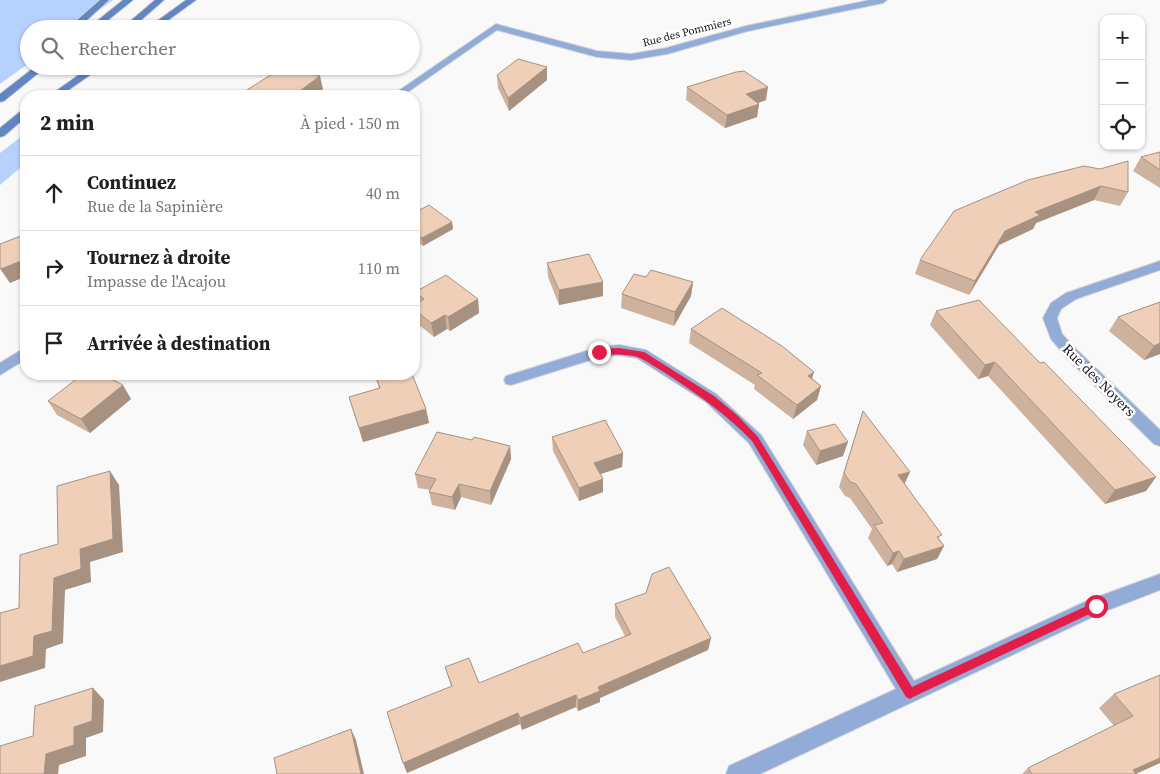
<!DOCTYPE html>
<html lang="fr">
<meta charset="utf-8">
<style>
body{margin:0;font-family:"Source Serif 4",serif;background:#f6f6f6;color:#202124}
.controls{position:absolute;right:15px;top:15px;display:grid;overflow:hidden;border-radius:10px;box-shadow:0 1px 4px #0004}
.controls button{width:45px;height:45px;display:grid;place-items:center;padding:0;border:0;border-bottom:1px solid #e0e0e0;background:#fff;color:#202124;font:25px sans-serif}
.stop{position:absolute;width:15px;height:15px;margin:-11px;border:4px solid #e11d48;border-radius:50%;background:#fff}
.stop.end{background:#e11d48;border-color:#fff;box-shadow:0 1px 5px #0008}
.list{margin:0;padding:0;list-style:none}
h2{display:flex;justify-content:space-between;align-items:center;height:65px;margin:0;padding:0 20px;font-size:21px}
h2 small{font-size:16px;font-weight:400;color:#757577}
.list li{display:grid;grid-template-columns:32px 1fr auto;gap:15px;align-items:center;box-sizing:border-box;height:75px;padding:0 20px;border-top:1px solid #e0e0e0}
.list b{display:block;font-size:19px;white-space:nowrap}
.list p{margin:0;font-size:16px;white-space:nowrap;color:#757577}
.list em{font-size:16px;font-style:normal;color:#757577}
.icon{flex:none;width:28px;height:28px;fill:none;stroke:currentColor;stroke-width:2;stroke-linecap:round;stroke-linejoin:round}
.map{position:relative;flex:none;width:1160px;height:774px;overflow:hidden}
.search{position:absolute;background:#fff;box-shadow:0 1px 4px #0004;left:20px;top:20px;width:400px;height:55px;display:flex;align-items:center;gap:12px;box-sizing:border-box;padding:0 18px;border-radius:28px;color:#757577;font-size:19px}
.panel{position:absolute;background:#fff;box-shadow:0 1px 4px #0004;left:20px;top:90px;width:400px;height:290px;border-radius:20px}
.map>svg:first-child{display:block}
</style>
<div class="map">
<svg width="1160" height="774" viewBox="0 0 1160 774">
<rect width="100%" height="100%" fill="#f9f9f9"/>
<path fill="#b7d1fe" d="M0,0H113L74,29H29V63L0,84Z
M26,133V163L0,185V153Z"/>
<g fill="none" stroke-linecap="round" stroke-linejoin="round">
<defs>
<path id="street" d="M870,0H887L883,3L748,31L667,54L631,60L597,57L497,30L402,96H391L496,24L597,51L631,54L666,48L746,26Z
M1160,261V270L1076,299L1061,309L1057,318L1062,334L1077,350L1160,430V446L1154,444L1067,358L1051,339L1043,318L1051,303L1066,293Z
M619,345L646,350L716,394L761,435L914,681L1089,600L1160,574V590L1103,612L760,774H726L729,766L896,689L749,443L706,402L637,358L619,355L600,357L511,385L506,384L504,380L506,376L599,347Z
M26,347V359L0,375V363Z"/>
<path id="secondary" d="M100,0H109L77,29H67Z
M123,0H133L97,29H87Z
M155,0H164L131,29H121Z
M186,0H196L156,29H146Z
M36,66H47L4,101L0,102V94Z
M91,66H103L60,96H49Z
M26,109V117L4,136L0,137V128L22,110Z"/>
</defs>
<use href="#street" stroke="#d3d4d6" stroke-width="2"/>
<use href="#secondary" stroke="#d3d4d6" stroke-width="2"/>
<use href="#street" fill="#93acd7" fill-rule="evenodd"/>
<use href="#secondary" fill="#6285c4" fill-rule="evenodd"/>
</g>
<path fill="#ceb29d" d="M547,67V80L509,111L498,88L497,75Z
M687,87L766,100L758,103L759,104L757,117L725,128L686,100Z
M323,89L313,96H248L247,90Z
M1160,152V188L1133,171L1141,157Z
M1084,166L1128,192L1120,206L1094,200L1036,223L1033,229L999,245L969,295L915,274L920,260Z
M414,213L452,222L453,229L423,246L414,239Z
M26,234V276L10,283L0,269V244Z
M547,263L603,296L559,305L548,277Z
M646,277L693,282L691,296L674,326L621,308L622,294Z
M415,292L478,299L479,313L450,331L447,329L434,337L414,321V305L417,303Z
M1160,302V354L1144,360L1109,331L1118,317Z
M936,311L1040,363L1156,477L1146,491L1105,504L988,376L978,379L930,325Z
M691,329L812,378L821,386L817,400L793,419L754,389L755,385L689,343Z
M375,375L426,409L429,423L363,442L349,397L379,388Z
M131,399L90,433L57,415L48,401Z
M863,411L905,484L944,546L937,559L897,572L892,564L887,566L868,538L872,529L850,498L845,496L839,487Z
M807,431L843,456L816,465L803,445Z
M552,437L623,453L622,467L601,474L603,479V492L579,501L553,451Z
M472,440L510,446L511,459L491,505L461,497L455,510L432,505L429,492L430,490L418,488L415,474Z
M615,604L711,638L708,650L600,698V702L578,711L576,707L522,730L520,724L407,773L451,686L445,667L479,683L583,653L625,636L615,617Z
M1160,675V763L1136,774H1022L1028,768L1114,726L1099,708L1114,694Z"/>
<path fill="#a79180" d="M547,67V80L509,111L508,98Z
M320,76L323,89L313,96H293Z
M768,87L766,100L744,108L746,94Z
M759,104L757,117L725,128L727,115Z
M1101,186L1094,200L1036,223L1033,229L999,245L969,295L975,281L1005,231L1035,212Z
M452,222L453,229L423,246L422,238Z
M26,259V276L10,283L1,269Z
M603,282V296L559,305V290Z
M693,282L691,296L674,326L675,312Z
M478,299L479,313L450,331L448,317Z
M445,315L447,329L434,337L431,323Z
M1160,343V354L1144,360L1154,346Z
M995,362L988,376L978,379L985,365Z
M814,372L810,386L808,376Z
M123,385L131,399L90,433L81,419Z
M821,386L817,400L793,419L797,405Z
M426,409L429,423L363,442L359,428Z
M848,442L843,456L816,465L820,451Z
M510,446L511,459L491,505L490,491Z
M623,453L622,467L594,476V463Z
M110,471L119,485L123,552L90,562L91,582L65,590L63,643L46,649L45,668L0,682V666L54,578L80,549Z
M910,472L904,485L898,475Z
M1156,477L1146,491L1105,504L1115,490Z
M603,479V492L579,501V488Z
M459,484L461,497L455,510L452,497Z
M944,546L937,559L897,572L904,559Z
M899,551L892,564L887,566L893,553Z
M711,638L708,650L600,698V702L578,711V700L598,687Z
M93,688L104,700L103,732L86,738V756L59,765L58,774H44L46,754L74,727Z
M576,695V707L522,730L520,718Z
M518,713L520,724L407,773L403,763Z
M351,729L356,740L364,774H361Z
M1160,758V763L1135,774L1133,770Z"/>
<path fill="#efcfb7" stroke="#a79180" d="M325,26L333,29H319Z
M518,59L547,67L508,98L497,75Z
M283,67L320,76L293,96H271L247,90Z
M744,71L768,87L746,94L759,104L727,115L687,87L736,72Z
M1160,152V170L1141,157Z
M1128,161V192L1101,186L1035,212L1040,215L1005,231L975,281L920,260L954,211L1028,180L1084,166L1100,169Z
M429,205L452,222L422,238L414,233V213Z
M26,234V259L1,269L0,268V244Z
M589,254L603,282L559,290L547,263Z
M651,270L693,282L675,312L622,294L634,274L646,277Z
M446,275L478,299L448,317L445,315L431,323L414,309V305L424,299L415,292Z
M979,300L1040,363L1044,362L1156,477L1115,490L995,362L985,365L936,311Z
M1160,302V343L1154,346L1118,317Z
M722,308L782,346L814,372L808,376L821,386L797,405L757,375L762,373L691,329Z
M83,374H101L123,385L81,419L48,401Z
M379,374H412L426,409L359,428L349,397L380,388L375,375Z
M863,411L910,472L898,475L942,535L937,537L944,546L904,559L899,551L893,553L874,525L883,523L856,484L850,482L844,473Z
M605,420L623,453L594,463L603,479L579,488L552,437Z
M835,424L848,442L820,451L807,431Z
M437,432L472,440L474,437L510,446L490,491L459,484L452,497L429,492L436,479L415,474Z
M110,471L113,539L80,549L81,569L54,578L52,631L34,636L33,656L0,666V613L19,608L20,555L58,544L57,486Z
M669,567L711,638L598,687L600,691L578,700L576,695L520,718L518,713L403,763L387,712L452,686L445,667L469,658L479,683L578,643L583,653L631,634L615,604L646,593L652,574Z
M1160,675V758L1133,770L1136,774H1032L1028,768L1133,716L1114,694Z
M93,688L92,721L74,727V745L46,754L44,774H0V746L33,736L35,706Z
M351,729L361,774H277L274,758Z"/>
<path fill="#e11d48" d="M619,348L644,352L714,396L738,416L758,437L912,687L1093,603H1100V609L913,697L910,699L906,697L752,441C727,415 700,396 670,376C660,370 650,363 640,358C628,352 601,357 595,352L599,349Z"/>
<g text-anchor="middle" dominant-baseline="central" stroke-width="5" stroke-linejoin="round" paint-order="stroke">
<g font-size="11" fill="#0e141f" stroke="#fff">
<text transform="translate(687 32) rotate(-14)">Rue des Pommiers</text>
</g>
<g font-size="14" fill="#0e141f" stroke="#fff">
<text transform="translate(1099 380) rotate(45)">Rue des Noyers</text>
</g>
</g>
</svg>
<div class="controls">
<button>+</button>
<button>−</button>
<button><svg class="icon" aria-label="locate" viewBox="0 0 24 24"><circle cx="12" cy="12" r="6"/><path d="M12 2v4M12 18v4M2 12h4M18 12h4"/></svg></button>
</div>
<div class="stop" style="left:1096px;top:606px"></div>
<div class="stop end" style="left:599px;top:352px"></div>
<div class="search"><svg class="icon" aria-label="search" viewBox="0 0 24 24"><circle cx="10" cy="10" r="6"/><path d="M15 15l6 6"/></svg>Rechercher</div>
<section class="panel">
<h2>2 min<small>À pied · 150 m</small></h2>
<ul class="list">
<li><svg class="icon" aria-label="ahead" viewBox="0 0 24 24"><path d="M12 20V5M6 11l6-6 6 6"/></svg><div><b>Continuez</b><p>Rue de la Sapinière</p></div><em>40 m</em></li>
<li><svg class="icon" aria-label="right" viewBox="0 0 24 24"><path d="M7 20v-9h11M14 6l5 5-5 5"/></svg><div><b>Tournez à droite</b><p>Impasse de l'Acajou</p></div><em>110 m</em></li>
<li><svg class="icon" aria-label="arrive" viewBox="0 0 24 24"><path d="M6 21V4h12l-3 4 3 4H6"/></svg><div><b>Arrivée à destination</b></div></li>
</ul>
</section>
</div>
